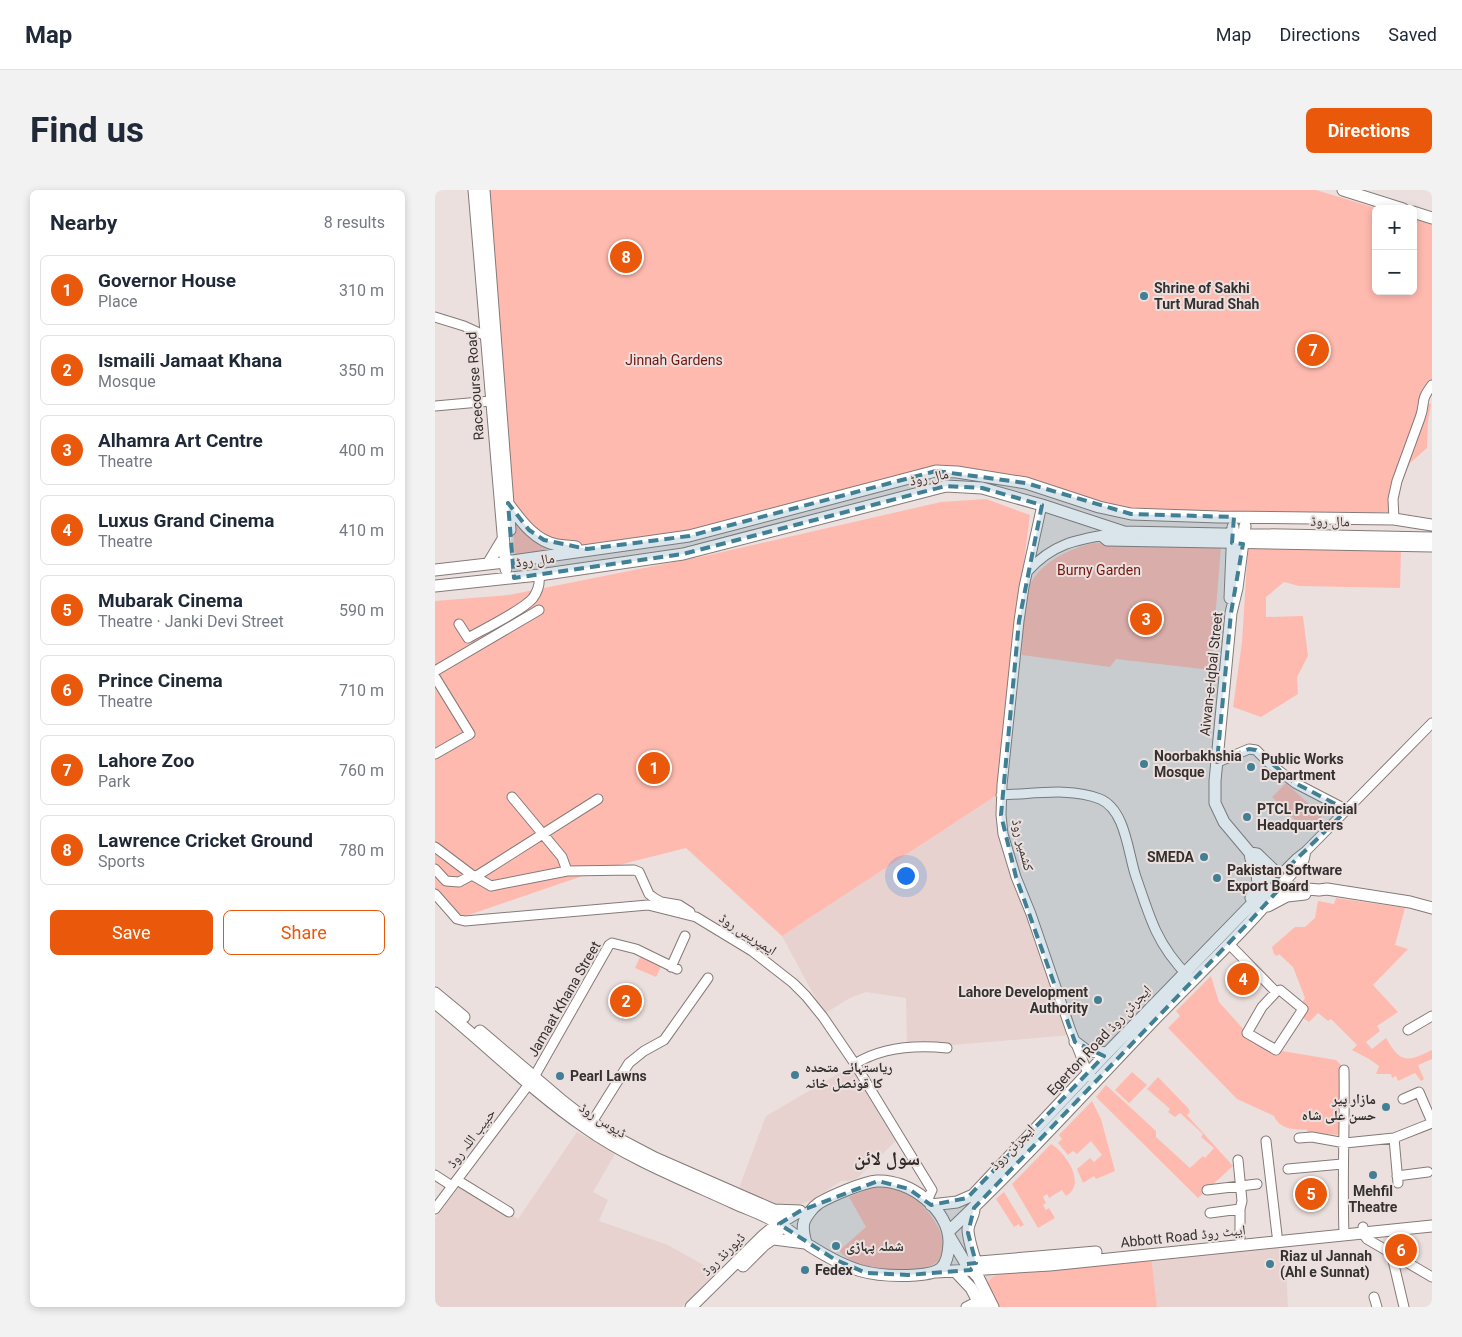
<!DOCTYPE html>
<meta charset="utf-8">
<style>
body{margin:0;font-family:Roboto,"Noto Naskh Arabic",sans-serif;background:#f2f2f3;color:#1f2937}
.controls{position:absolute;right:15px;top:15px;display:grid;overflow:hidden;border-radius:8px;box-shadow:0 2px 8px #0003}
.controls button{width:45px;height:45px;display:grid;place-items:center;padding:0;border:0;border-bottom:1px solid #e0e1e3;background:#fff;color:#1f2937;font:25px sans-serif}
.you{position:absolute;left:470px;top:685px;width:18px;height:18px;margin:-12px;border:4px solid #fff;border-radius:50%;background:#1a73e8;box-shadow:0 0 0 8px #1a73e833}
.badge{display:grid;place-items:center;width:32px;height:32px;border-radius:50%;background:#ea580c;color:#fff;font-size:16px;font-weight:700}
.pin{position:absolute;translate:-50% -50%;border:2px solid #fff;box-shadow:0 1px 5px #0006}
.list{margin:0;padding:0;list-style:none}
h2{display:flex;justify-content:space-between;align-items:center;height:65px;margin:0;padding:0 20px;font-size:21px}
h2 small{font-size:16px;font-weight:400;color:#747a83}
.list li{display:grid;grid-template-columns:32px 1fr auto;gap:15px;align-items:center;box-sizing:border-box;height:70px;margin:0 10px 10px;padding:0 10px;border:1px solid #e0e1e3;border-radius:8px}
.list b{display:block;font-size:19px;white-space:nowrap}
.list p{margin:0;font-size:16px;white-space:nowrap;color:#747a83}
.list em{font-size:16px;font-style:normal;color:#747a83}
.actions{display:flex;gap:10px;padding:15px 20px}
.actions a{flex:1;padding:11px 0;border:1px solid #ea580c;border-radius:8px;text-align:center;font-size:18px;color:#ea580c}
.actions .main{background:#ea580c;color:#fff}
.map{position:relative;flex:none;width:997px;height:1117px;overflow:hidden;border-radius:8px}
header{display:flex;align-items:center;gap:30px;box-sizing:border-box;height:70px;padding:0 25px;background:#fff;border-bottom:1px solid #e0e1e3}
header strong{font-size:24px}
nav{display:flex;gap:28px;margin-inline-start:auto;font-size:18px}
.intro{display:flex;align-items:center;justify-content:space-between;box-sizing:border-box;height:120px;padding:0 30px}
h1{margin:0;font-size:35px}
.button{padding:12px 22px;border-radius:8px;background:#ea580c;color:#fff;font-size:18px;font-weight:700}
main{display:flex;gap:30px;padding:0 30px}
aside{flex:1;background:#fff;border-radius:8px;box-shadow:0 2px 8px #0003}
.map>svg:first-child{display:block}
</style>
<header>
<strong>Map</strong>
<nav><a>Map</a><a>Directions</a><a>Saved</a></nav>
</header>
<div class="intro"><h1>Find us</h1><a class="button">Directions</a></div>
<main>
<aside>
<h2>Nearby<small>8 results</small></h2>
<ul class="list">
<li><span class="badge">1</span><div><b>Governor House</b><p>Place</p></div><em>310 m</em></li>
<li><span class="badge">2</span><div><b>Ismaili Jamaat Khana</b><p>Mosque</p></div><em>350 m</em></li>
<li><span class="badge">3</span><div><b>Alhamra Art Centre</b><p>Theatre</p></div><em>400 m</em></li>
<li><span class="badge">4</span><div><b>Luxus Grand Cinema</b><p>Theatre</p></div><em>410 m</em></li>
<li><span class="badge">5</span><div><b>Mubarak Cinema</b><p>Theatre · Janki Devi Street</p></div><em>590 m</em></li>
<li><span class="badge">6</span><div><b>Prince Cinema</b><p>Theatre</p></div><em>710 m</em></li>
<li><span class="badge">7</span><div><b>Lahore Zoo</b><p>Park</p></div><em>760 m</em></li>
<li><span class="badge">8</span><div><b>Lawrence Cricket Ground</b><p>Sports</p></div><em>780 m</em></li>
</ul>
<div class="actions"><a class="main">Save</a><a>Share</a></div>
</aside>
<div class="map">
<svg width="997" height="1117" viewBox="0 0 997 1117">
<rect width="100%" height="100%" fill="#ebe0de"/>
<path fill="#e7d2cf" d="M562,605L635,845L472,859L471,808L431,802L415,808L389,824L347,746Z
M420,874L465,947L422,988L416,991H406L379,1009L356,1018L345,1017L304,998L331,926Z
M142,942L181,962L158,1002L173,1010L164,1031L233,1055L281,1082L247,1117H0V1028L27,993L83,1029Z
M850,1052L853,1117H550L532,1079Z"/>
<path fill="#ffbaaf" d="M54,0H881L944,19H941V101H978V29L997,35V192L984,210L996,214L993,232L992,258L975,273L967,291L960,322L815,325L696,322L596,288L502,275L252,344L80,369Z
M551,309L595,325L577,464L562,605L347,746L251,658L168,679L22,729L0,704V411L74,405L274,365L506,312Z
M679,352L786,357L776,480L681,469L675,477L587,465C588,444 587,420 593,400C601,374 636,357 660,353C666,352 673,352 679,352Z
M813,357L966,359L965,398L864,396L849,392L831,407V427L868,426L873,466L862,487L863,504L826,527L798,517L807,452Z
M851,593L887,626L871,641L837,607Z
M901,708L970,718L960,755L973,759L938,795L963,822L942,836L945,841L931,852L937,859L951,848C966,874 972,872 997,860V869L983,875L989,889L986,891L980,883L963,891L961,886L957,888L956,884H941L944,876L934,869L917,860L922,855L896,829L893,831L883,823L874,832L864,825L865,817L870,808L858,777L844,764L842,766L839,764L837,757L860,737H870L880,728L883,711L899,714Z
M205,767L226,777L221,787L200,778Z
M776,786L784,812L811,842L841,860L901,870L907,876L906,945L886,944L873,947L872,940C859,939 845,940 839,926L802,909L733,838L745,826L741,821Z
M697,882L712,895L694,913L680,900Z
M723,887L753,918L755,922L752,925L798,976L763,1008L661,907L671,895L721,941V947L755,978L768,966L770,968L779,958L766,947L768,944L745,923L740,927L733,922L735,919L712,899Z
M657,911L666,929L680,981L661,989L659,986L648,993L642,979L655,968L659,972L667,965L656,951L642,964L638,961L633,965L623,953L627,949L624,945Z
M616,954C631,963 652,994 631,1006L627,1000L614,1008L612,1004L608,1007L611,1013L608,1015L611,1020L614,1018L620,1028L603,1038L577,994Z
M443,995C451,996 459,997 466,1000C485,1008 514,1041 508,1063C502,1084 462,1081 446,1080C441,1080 435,1081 430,1079C421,1076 412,1068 405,1062L406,1059L431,1037L414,1007Z
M569,1002L589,1035L585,1037L584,1034L579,1037L561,1009Z
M716,1066L722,1117H562L552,1093L558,1087L565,1084L716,1071Z"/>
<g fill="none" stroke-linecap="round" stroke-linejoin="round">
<defs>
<path id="minor" d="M0,127L29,136L51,146
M0,216L56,211
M607,315L589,397L584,431L567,595L566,625L568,644L581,687L596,724L636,841L653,884L657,888
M959,329L958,309L962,291L985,228C991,212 984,212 997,195
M666,346L672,351L997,357
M593,381C621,350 648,349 687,342
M24,434L33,448C49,439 88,420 98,408C103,401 105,392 104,385
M0,481L104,420
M0,487L35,544L0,564
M783,572L814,559L821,560L834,573L860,593L912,620
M566,605C598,604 636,597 665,609C691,620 693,664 701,687C707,704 713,724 721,741C729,758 741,774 754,787
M77,607L127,667L132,681
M0,657L37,685L56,696L132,681L199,680L204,682L214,704L219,708L226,712L244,715L255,722
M0,679L11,691L24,692L37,685
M844,686L862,668L871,661L997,533
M40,687L163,609
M851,691L869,670L871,661
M0,704L22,729L30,731L213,715L261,727L317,761L358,793L371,806L388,827L420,874L497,1000L492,1011
M794,754L841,802L845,800L868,819L841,860L812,843L827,817L841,802
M236,777L250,746
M973,840L997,826
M420,874C447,857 481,855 512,858
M99,887L174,755L177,753L201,759L242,779
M968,909L984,902L997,932
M157,932L194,873L209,861L229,850L273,788
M864,948L877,947L910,953L959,948L997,933
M959,948L963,993
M831,951L842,1045
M803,970L807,1011L805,1019V1048
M853,979L907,974
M0,985L17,996
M962,986L993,982
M22,990L74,1022
M772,1000L822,994
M0,1019L94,894
M775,1023L805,1019
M928,1037L929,1045L932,1049L997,1087
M909,1044C907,989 910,935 909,880
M956,1062L969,1117
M939,1107L942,1117
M531,1117L543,1111"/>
<path id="major" d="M39,0L71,379
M49,0L75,340
M908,0L968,19
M978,22L997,28
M74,315C86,331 100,351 122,355C128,356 135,356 141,357
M810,336L802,398L796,423L780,591V613L789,632L815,663L816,669L821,675L835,689L851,697L884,700L892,699L975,712L997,718
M53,374L68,349
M0,380L70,372L254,346L501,281L522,282L591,293L664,317L696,324L784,327L959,329L997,335
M0,396L104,385L248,364L511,296L547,298L607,315L689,342L997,348
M795,408L798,337
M815,663L822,664L848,689
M816,708L823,694L821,675
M833,716L852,706L870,704
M0,803L29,827
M0,813C51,854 97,901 151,938C193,968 251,991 299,1013C312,1019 325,1023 337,1030C351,1037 362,1047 375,1056C413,1080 435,1088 481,1085C504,1083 513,1080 514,1053C515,1020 474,989 442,991C428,992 396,1006 384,1013C378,1017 371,1026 369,1032C367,1039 369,1046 371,1053
M45,841L125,909L148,927L180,947L220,968L339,1020L365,1021
M640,852L652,861L672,863
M496,1015L522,1012L538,1005L672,863L844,686
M539,1020C538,1027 534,1032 533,1039C533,1048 540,1070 543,1079
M513,1042C585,974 651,901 719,830C763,784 810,741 850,692
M515,1047L531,1074L543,1087L558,1117
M339,1049L370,1053
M532,1073L661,1062
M308,1076L329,1055L342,1046L344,1030
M520,1081L536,1098L546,1117
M501,1082L615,1075L997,1036
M256,1117L329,1045L340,1036L365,1021"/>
</defs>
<use href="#minor" stroke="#857a78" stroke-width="11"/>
<use href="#major" stroke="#857a78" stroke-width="13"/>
<use href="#minor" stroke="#fff" stroke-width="9"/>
<use href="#major" stroke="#fff" stroke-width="11"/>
</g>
<path fill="#407f94" fill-opacity="0.2" stroke="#407f94" stroke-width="4" stroke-dasharray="10 6" stroke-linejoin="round" d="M501,281L591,293L696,324L799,327L797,353L808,354L796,423L782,572L814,559L821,560L860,593L912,620L837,693L847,696L816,730L539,1018L533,1043L541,1073L531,1074L536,1080L473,1085L431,1083L399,1069L344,1034L365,1021L443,991L474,999L496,1015L532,1008L669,866L640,852L581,687L566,625L584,431L607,315L547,298L511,296L248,364L79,388L73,313L94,340L109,350L152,359L254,346Z"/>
<g fill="#407f94" stroke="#ebe0de" stroke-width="2">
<circle cx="709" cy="106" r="5"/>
<circle cx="709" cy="574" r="5"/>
<circle cx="816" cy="577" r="5"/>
<circle cx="812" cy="627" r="5"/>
<circle cx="769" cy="667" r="5"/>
<circle cx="782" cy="688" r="5"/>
<circle cx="663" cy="810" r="5"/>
<circle cx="360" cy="885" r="5"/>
<circle cx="125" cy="886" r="5"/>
<circle cx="951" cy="917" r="5"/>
<circle cx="938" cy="985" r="5"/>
<circle cx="401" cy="1056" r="5"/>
<circle cx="835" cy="1074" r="5"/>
<circle cx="370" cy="1080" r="5"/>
</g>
<g text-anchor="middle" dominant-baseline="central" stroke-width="4" stroke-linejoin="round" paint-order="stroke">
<g font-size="14" font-weight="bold" fill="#353130" stroke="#ebe0de" text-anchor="start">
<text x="719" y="98">Shrine of Sakhi<tspan x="719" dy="16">Turt Murad Shah</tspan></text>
<text x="719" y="566">Noorbakhshia<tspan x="719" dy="16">Mosque</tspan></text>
<text x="826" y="569">Public Works<tspan x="826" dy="16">Department</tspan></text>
<text x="822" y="619">PTCL Provincial<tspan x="822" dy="16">Headquarters</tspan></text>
<text x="759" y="667" text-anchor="end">SMEDA</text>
<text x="792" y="680">Pakistan Software<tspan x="792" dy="16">Export Board</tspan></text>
<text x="653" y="802" text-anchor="end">Lahore Development<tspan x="653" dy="16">Authority</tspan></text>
<text x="370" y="877">ریاستہائے متحدہ<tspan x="370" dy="16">کا قونصل خانہ</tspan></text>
<text x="135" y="886">Pearl Lawns</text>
<text x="941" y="909" text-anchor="end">مازار پیر<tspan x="941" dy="16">حسن علی شاہ</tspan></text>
<text x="938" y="1001" text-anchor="middle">Mehfil<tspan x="938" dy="16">Theatre</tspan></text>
<text x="411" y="1056">شملہ پہاڑی</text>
<text x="845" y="1066">Riaz ul Jannah<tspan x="845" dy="16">(Ahl e Sunnat)</tspan></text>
<text x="380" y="1080">Fedex</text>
</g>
<g font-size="14" fill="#74160f" stroke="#ebe0de">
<text x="239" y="170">Jinnah Gardens</text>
<text x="664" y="380">Burny Garden</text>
</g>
<g font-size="14" fill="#353130" stroke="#ebe0de">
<text transform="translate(40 196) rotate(-94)">Racecourse Road</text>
<text transform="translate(494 287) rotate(-11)">مال روڈ</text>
<text transform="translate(895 331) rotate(1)">مال روڈ</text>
<text transform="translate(100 370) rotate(-7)">مال روڈ</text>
<text transform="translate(776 484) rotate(-84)">Aiwan-e-Iqbal Street</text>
<text transform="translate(588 655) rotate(76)">کشمیر روڈ</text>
<text transform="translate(313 744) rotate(33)">ایمپریس روڈ</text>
<text transform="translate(129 809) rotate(-60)">Jamaat Khana Street</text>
<text transform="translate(664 850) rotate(-47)">Egerton Road ایجرٹن روڈ</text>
<text transform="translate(168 930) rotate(33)">ڈیوس روڈ</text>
<text transform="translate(36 948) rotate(-53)">حبیب اللہ روڈ</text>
<text transform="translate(577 957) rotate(-46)">ایجرٹن روڈ</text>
<text transform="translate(748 1046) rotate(-6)">Abbott Road ایبٹ روڈ</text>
<text transform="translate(288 1064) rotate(-45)">ڈیورنڈ روڈ</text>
</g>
<g font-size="19" font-weight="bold" fill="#322a28" stroke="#ebe0de">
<text x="452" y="968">سول لائن</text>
</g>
</g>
</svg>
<div class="controls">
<button>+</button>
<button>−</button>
</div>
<div class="you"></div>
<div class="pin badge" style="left:219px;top:578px">1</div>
<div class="pin badge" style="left:191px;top:811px">2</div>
<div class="pin badge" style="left:711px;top:429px">3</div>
<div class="pin badge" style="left:808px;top:789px">4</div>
<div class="pin badge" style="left:876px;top:1004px">5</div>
<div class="pin badge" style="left:966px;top:1060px">6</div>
<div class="pin badge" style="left:878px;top:160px">7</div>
<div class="pin badge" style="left:191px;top:67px">8</div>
</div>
</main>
